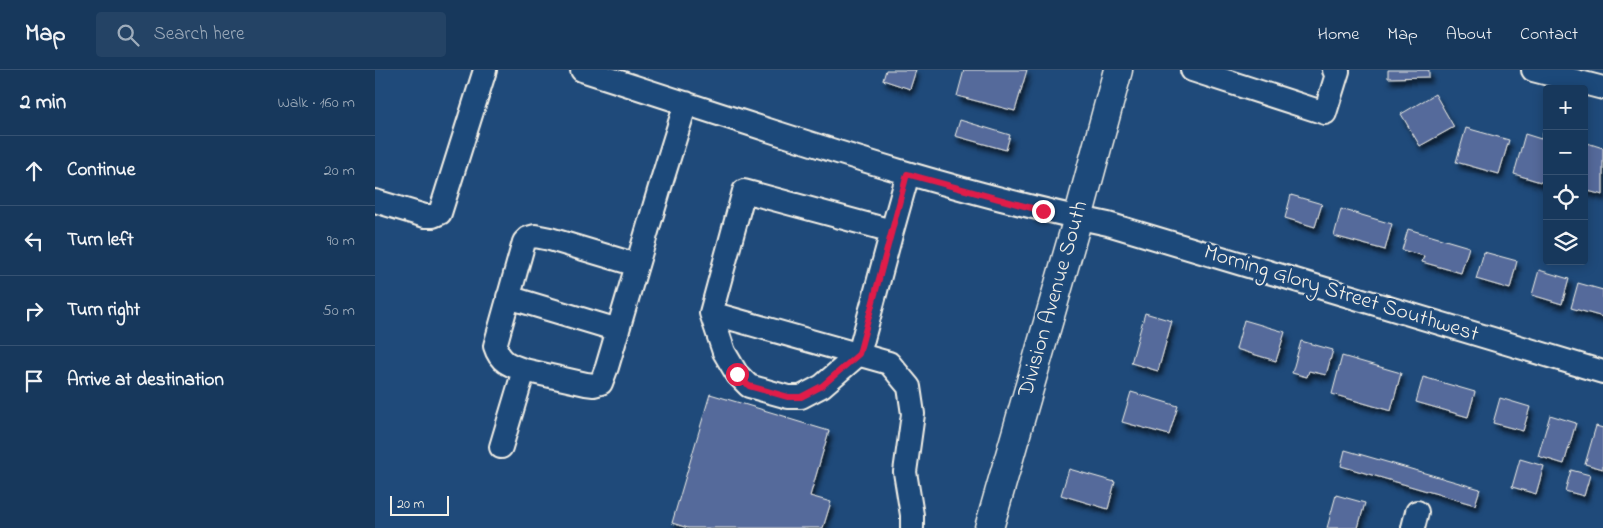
<!DOCTYPE html>
<meta charset="utf-8">
<style>
body{margin:0;font-family:"Indie Flower",sans-serif;background:#244365;color:#f1f3f6}
.controls{position:absolute;right:15px;top:15px;display:grid;overflow:hidden;border-radius:5px;box-shadow:0 2px 12px #0003}
.controls button{width:45px;height:45px;display:grid;place-items:center;padding:0;border:0;border-bottom:1px solid #365272;background:#17385c;color:#f1f3f6;font:25px sans-serif}
.scale{position:absolute;left:15px;bottom:12px;width:59px;box-sizing:border-box;padding-left:5px;border:2px solid #f4f1e8;border-top:0;font-size:14px;line-height:18px;white-space:nowrap;color:#f4f1e8;-webkit-text-stroke:4px #1f4a7a;paint-order:stroke}
.stop{position:absolute;width:15px;height:15px;margin:-11px;border:4px solid #e11d48;border-radius:50%;background:#fff}
.stop.end{background:#e11d48;border-color:#fff;box-shadow:0 1px 5px #0008}
.list{margin:0;padding:0;list-style:none}
h2{display:flex;justify-content:space-between;align-items:center;height:65px;margin:0;padding:0 20px;font-size:21px}
h2 small{font-size:16px;font-weight:400;color:#9eacbb}
.list li{display:grid;grid-template-columns:32px 1fr auto;gap:15px;align-items:center;box-sizing:border-box;height:70px;padding:0 20px;border-top:1px solid #365272}
.list b{display:block;font-size:19px;white-space:nowrap}
.list em{font-size:16px;font-style:normal;color:#9eacbb}
.icon{flex:none;width:28px;height:28px;fill:none;stroke:currentColor;stroke-width:2;stroke-linecap:round;stroke-linejoin:round}
.map{position:relative;flex:none;width:1228px;height:458px;overflow:hidden}
header{display:flex;align-items:center;gap:30px;box-sizing:border-box;height:70px;padding:0 25px;background:#17385c;border-bottom:1px solid #365272}
header strong{font-size:24px}
nav{display:flex;gap:28px;margin-inline-start:auto;font-size:18px}
.search{width:350px;height:45px;background:#244365;display:flex;align-items:center;gap:12px;box-sizing:border-box;padding:0 18px;border-radius:5px;color:#9eacbb;font-size:19px}
main{display:flex}
aside{flex:1;background:#17385c}
.map>svg:first-child{display:block}
</style>
<header>
<strong>Map</strong>
<div class="search"><svg class="icon" aria-label="search" viewBox="0 0 24 24"><circle cx="10" cy="10" r="6"/><path d="M15 15l6 6"/></svg>Search here</div>
<nav><a>Home</a><a>Map</a><a>About</a><a>Contact</a></nav>
</header>
<main>
<aside>
<h2>2 min<small>Walk · 160 m</small></h2>
<ul class="list">
<li><svg class="icon" aria-label="ahead" viewBox="0 0 24 24"><path d="M12 20V5M6 11l6-6 6 6"/></svg><div><b>Continue</b></div><em>20 m</em></li>
<li><svg class="icon" aria-label="left" viewBox="0 0 24 24"><path d="M17 20v-9H6M10 6l-5 5 5 5"/></svg><div><b>Turn left</b></div><em>90 m</em></li>
<li><svg class="icon" aria-label="right" viewBox="0 0 24 24"><path d="M7 20v-9h11M14 6l5 5-5 5"/></svg><div><b>Turn right</b></div><em>50 m</em></li>
<li><svg class="icon" aria-label="arrive" viewBox="0 0 24 24"><path d="M6 21V4h12l-3 4 3 4H6"/></svg><div><b>Arrive at destination</b></div></li>
</ul>
</aside>
<div class="map">
<svg width="1228" height="458" viewBox="0 0 1228 458">
<defs>
<filter id="shadow"><feDropShadow dx="3" dy="5.5" stdDeviation="2.5" flood-color="#0009"/></filter>
</defs>
<rect width="100%" height="100%" fill="#1f4a7a"/>
<filter id="ink" filterUnits="userSpaceOnUse"><feTurbulence type="fractalNoise" baseFrequency=".02" numOctaves="2"/><feDisplacementMap in="SourceGraphic" scale="10" xChannelSelector="R" yChannelSelector="G"/><feConvolveMatrix kernelMatrix="1 2 1 2 8 2 1 2 1" color-interpolation-filters="sRGB"/></filter>
<g filter="url(#ink)">
<path fill="#556b9b" stroke="#f4f1e8" filter="url(#shadow)" d="M511,0H541L535,19L508,10Z
M589,0H652L640,41L582,26Z
M1013,0H1054V7L1013,8Z
M1060,24L1079,57L1045,76L1026,44Z
M585,50L635,65L631,80L580,66Z
M1091,58L1134,70L1124,104L1081,92Z
M1169,60L1172,61V114L1139,104L1150,64L1166,69Z
M1209,72L1228,78V125L1209,120Z
M916,125L947,134L940,157L910,148Z
M966,139L1017,154L1010,180L959,166Z
M1033,159L1094,177L1086,203L1047,192L1049,186L1027,180Z
M1109,182L1142,191L1135,219L1101,209Z
M1164,200L1194,209L1187,234L1157,225Z
M1203,213L1228,220V247L1196,238Z
M770,243L797,251L783,301L756,293Z
M869,250L910,262L901,291L861,279Z
M926,271L958,280L951,305L934,301L932,307L917,303Z
M967,286L1026,303L1016,341L957,324Z
M1048,307L1100,322L1093,347L1041,332Z
M756,322L803,336L794,365L747,352Z
M335,324L412,347L411,348L454,361L435,426L456,432L448,458H313L297,453Z
M1125,328L1155,337L1148,361L1118,353Z
M1175,345L1201,353L1189,394L1163,386Z
M1221,356L1228,358V399L1210,394Z
M970,380L1105,419L1100,435L966,396Z
M1145,389L1169,396L1161,424L1137,417Z
M694,399L740,412L733,439L686,425Z
M1196,400L1215,405L1209,426L1190,421Z
M961,425L990,433L983,458H952Z"/>
<g fill="none" stroke-linecap="round" stroke-linejoin="round">
<defs>
<path id="minor" d="M207,0C381,55 554,117 733,154L1228,302
M817,0L950,43L963,1L959,0
M1158,0L1228,18
M0,131L50,146H58L65,143L110,0
M517,161L533,104
M133,227L243,260
M336,243L349,282L362,304L374,316L413,327H426L447,316L484,284L517,161L369,121L336,243L514,293L534,317L538,344L530,402L537,445V458
M149,300C134,295 125,292 120,276L149,172L153,168L160,166L175,169L262,195
M126,377L149,300L211,314L219,315L226,313L232,297L288,107L311,33
M1038,458L1042,442"/>
<path id="major" d="M614,458L703,148L743,0"/>
</defs>
<use href="#minor" stroke="#f4f1e8" stroke-width="26"/>
<use href="#major" stroke="#f4f1e8" stroke-width="31"/>
<use href="#minor" stroke="#1f4a7a" stroke-width="22"/>
<use href="#major" stroke="#1f4a7a" stroke-width="28"/>
</g>
</g>
<g fill="none" stroke-linecap="round" stroke-linejoin="round" filter="url(#ink)">
<path stroke="#e11d48" stroke-width="6" d="M362,304L374,316L413,327H426L447,316L484,284L532,104L668,141"/>
</g>
<g text-anchor="middle" dominant-baseline="central" stroke-width="5" stroke-linejoin="round" paint-order="stroke">
<g font-size="22" fill="#f4f1e8" stroke="#1f4a7a">
<text transform="translate(966 224) rotate(17)">Morning Glory Street Southwest</text>
<text transform="translate(679 229) rotate(-74)">Division Avenue South</text>
</g>
</g>
</svg>
<div class="controls">
<button>+</button>
<button>−</button>
<button><svg class="icon" aria-label="locate" viewBox="0 0 24 24"><circle cx="12" cy="12" r="6"/><path d="M12 2v4M12 18v4M2 12h4M18 12h4"/></svg></button>
<button><svg class="icon" aria-label="layers" viewBox="0 0 24 24"><path d="M12 4l9 5-9 5-9-5zM3 14l9 5 9-5"/></svg></button>
</div>
<div class="scale">20 m</div>
<div class="stop" style="left:362px;top:304px"></div>
<div class="stop end" style="left:668px;top:141px"></div>
</div>
</main>
